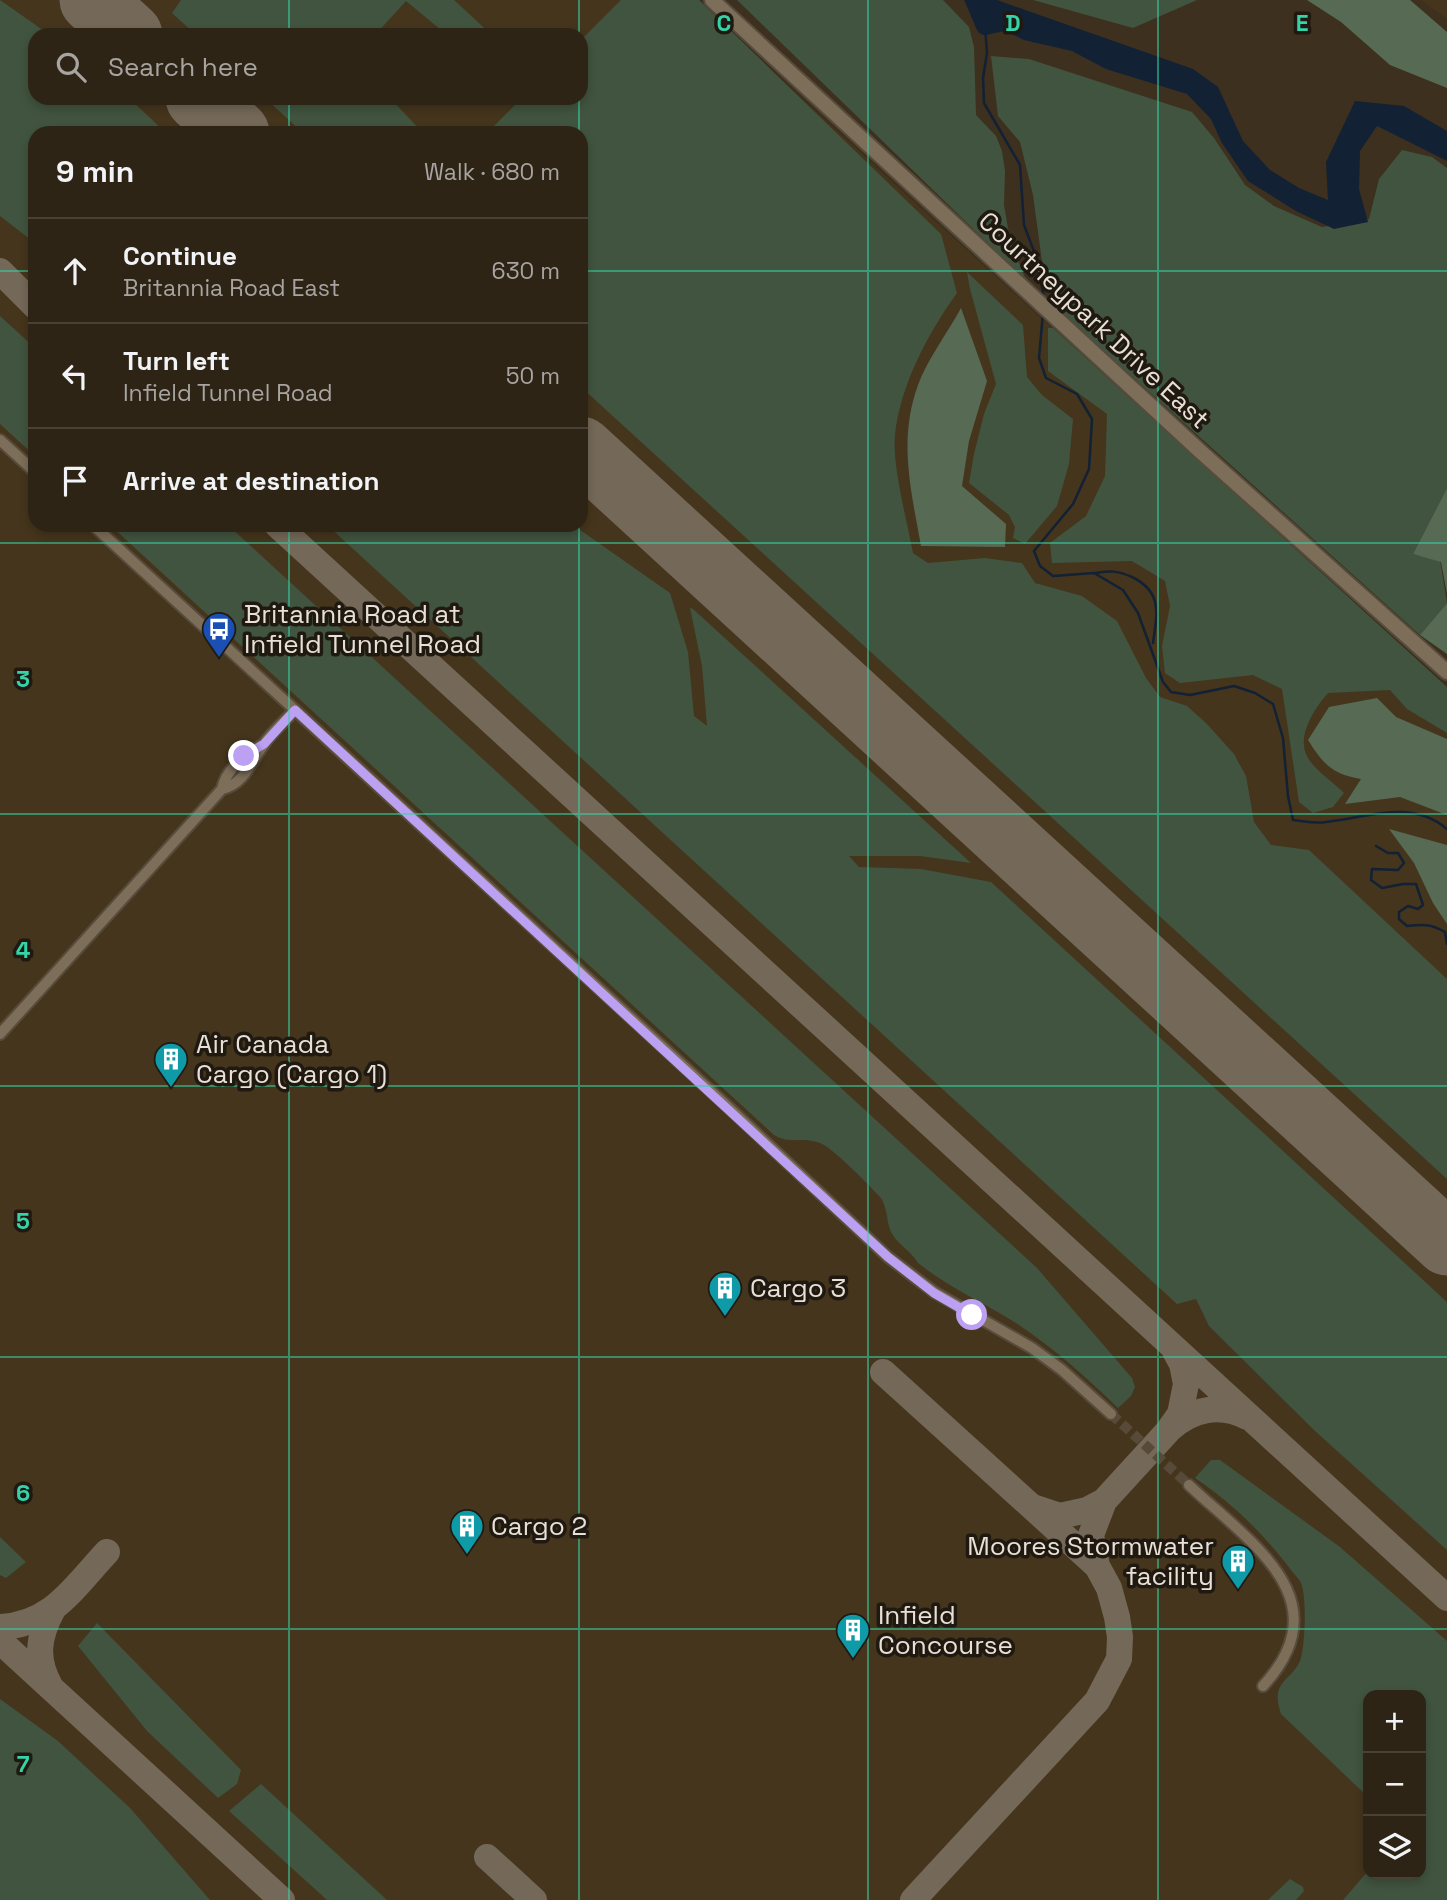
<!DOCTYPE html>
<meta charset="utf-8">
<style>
body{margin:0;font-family:"Space Grotesk",sans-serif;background:#362c1f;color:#f1f3f6}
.controls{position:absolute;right:21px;bottom:21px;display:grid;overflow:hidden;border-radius:14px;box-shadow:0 4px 10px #0003}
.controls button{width:63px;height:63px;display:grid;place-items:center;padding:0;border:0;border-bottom:2px solid #494135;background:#2e2416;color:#f1f3f6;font:35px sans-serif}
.stop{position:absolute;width:21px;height:21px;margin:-16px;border:5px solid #bca0f2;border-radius:50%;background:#fff}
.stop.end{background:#bca0f2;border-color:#fff;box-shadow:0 2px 7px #0008}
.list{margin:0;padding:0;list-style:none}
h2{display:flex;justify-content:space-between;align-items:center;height:91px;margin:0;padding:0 28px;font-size:30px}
h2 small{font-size:23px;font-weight:400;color:#a7a4a1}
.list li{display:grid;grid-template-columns:46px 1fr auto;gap:21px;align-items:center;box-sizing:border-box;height:105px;padding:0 28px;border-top:2px solid #494135}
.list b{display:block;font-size:26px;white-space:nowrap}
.list p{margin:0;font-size:23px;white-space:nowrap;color:#a7a4a1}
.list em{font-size:23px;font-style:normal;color:#a7a4a1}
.icon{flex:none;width:38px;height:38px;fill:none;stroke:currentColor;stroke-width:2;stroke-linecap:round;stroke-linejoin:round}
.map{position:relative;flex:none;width:1447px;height:1900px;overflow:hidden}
.search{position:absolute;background:#2e2416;box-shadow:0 4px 10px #0003;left:28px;top:28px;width:560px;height:77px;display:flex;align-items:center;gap:18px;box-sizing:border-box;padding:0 24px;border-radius:21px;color:#a7a4a1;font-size:26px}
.panel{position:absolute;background:#2e2416;box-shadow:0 4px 10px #0003;left:28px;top:126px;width:560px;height:406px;border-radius:21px}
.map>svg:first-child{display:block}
</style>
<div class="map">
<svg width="1447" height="1900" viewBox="0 0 1447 1900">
<rect width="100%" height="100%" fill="#3d301e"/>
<path fill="#45351c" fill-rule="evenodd" d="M0,0H694L1447,690V1900H0ZM35,35H581V98H35ZM35,133H581V525H35ZM1368,1695H1421V1874H1368Z
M1421,0H1447V19Z"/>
<path fill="#41543f" d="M0,0L50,35H35V98H129L166,133H35V243L0,216Z
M181,0H454L492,35H447L406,1L375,35H196L172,13Z
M621,0H699L941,234L957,293C928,333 900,386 895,435C892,467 907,520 913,553L928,563L985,558L1022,563L1035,583L1082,596L1117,621L1146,678L1160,697L1187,706L1206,723L1234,754L1246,776L1254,822L1271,845L1309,850L1447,979V1179L581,387V133H487L522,98H581V40Z
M737,0H943L969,27L974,47L976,115L996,136L1002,151L1005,171L1004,205L1010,240L1026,280Z
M1033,0H1197L1133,28Z
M991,56L1029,59L1192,112L1214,138L1245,185L1274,206L1322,227L1369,219L1379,179L1402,150L1432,157L1447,168V488L1413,554L1440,560L1447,603L1420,635L1056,308L1043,269L1033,195L1020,142L998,116Z
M265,98H390L423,133H303Z
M967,272L1023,325L1027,377L1042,395L1073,419L1069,464L1057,506L1025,544L1013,538L1015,527L1009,515L969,483L974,454L984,414L996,384L970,289Z
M0,316L35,348V456L0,424Z
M1048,328H1053L1447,687V733L1407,709L1390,690L1328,693C1315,708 1295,737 1308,758C1316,771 1333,782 1344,793L1333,807L1313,813L1299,802L1282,689L1253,675L1180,683L1165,673L1162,646L1170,606L1165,581L1132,561L1052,563L1050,543L1086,516L1105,476L1107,414L1048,371Z
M110,525H228L1037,1268L1132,1378L1135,1387L1131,1396L1118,1408C1086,1377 1056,1350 1019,1325C985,1303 949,1288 918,1263C911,1251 897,1244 891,1232C886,1221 888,1209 881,1198C871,1187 832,1147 820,1143C800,1136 791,1145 774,1135Z
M327,525H573L670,593L688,652L694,716L707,726L702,666L690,608L693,609L971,863L920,856H849L859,867L921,869L991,882L1447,1302V1550L1315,1431L1209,1326L1196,1299L1177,1304Z
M1211,1460H1220L1340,1547L1447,1641V1900H1343L1368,1871V1874H1421V1695H1368V1797L1281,1714C1269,1679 1293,1682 1301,1658C1305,1642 1307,1598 1301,1583C1299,1579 1294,1574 1291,1570C1265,1535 1231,1502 1195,1478Z
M0,1537L26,1562L6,1578L0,1575Z
M97,1623L241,1770L237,1784L218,1798L147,1731L78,1646Z
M0,1699L58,1741L130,1808L210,1900H0Z
M261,1784L387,1900H327L229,1811Z
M1290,1879L1303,1887L1304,1891L1296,1900H1268Z"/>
<path fill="#576a54" d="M1307,0H1410L1447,32V88L1390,65L1341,22Z
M961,308L987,381L969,441L962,486L1006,524L1005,547L921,546C911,490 898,440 918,385C927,360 948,332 961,308Z
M1447,488V594L1441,562L1413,554Z
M1447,603V654L1420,635Z
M1377,698L1396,717L1447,739V815L1400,797L1345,804L1361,779C1332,774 1324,765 1308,740L1329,707Z
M1389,829L1447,845V924L1433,903L1414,863Z"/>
<path fill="#122134" d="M964,0H997L1193,69L1218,87L1243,141L1270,170L1299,188L1328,200L1326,162L1355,101L1404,106L1447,131V161L1377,126L1360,151L1359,189L1368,222L1334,229L1296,211L1248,181L1222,143L1211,119L1187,94L1106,69L1072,51L1024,40L979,18Z"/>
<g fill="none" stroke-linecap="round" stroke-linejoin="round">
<path stroke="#122134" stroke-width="2.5" d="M985,26L987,53L983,78L984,103L1020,165L1024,225L1038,262L1044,299
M1043,313L1039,358L1046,378L1077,394L1092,419L1089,469L1073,504L1034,551L1040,566L1053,576L1094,573L1123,590L1138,613L1163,682L1171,692L1190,695L1234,686L1255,693L1273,704L1283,738L1288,796L1293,820C1304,821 1315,824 1326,822C1367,818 1410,798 1447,829
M1095,573C1109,570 1119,571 1132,577C1163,592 1157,614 1153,643
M1376,846L1388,853H1398L1404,863L1398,870L1372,869L1371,880L1382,888L1403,884H1416L1423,905L1418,909L1408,906L1399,912V919L1407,926C1423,924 1431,924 1445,932L1447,944"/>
<path stroke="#122134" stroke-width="18" d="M974,0L985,26L1017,19"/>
<path stroke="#746858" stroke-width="26" d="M0,271L35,306
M581,463L643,506
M277,525L1447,1598
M883,1372L1097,1566
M1170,1429C1192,1409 1220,1403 1247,1417
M1033,1507L1060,1516L1087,1510L1104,1501
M0,1627C52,1625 74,1587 107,1552
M0,1641L282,1900
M50,1686C35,1658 38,1637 53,1609
M487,1857L534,1900
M913,1900L1097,1701L1119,1659L1120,1637L1117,1617L1109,1588L1097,1566L1091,1535L1104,1501L1168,1431L1180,1414L1186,1384L1182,1364L1175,1351"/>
<path stroke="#746858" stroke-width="65" d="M92,0L130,35
M198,98L237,133
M581,449L1447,1243"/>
<path stroke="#574a39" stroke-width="10" stroke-dasharray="10 5" stroke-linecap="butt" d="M1111,1414L1189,1485"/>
<defs>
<path id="street" d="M0,440L35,472
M93,525L726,1105L888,1257L934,1292L1032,1348L1062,1370L1111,1414
M222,789C244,785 252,760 264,744C272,732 285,721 295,710
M0,1034L222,789C226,768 247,754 264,744
M1189,1485C1249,1542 1343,1599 1263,1686"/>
<path id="secondary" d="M712,0L1201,452L1447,672"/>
</defs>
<use href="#street" stroke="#574c3c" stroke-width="14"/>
<use href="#secondary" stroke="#574c3c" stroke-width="18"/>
<use href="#street" stroke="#7d6e5a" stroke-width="10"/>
<use href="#secondary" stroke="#7d6e5a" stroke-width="14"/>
</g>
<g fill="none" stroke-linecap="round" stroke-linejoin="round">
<path stroke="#bca0f2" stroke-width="9" d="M244,756L264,744L295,710L888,1257L934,1293L972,1315"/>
</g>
<path fill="none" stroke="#34d4a8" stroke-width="2" stroke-opacity="0.55" d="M289,0V35M579,0V35M868,0V1900M1158,0V1900M289,98V133M579,98V133M0,271H35M581,271H1447M289,525V1900M579,525V1900M0,543H1447M0,814H1447M0,1086H1447M0,1357H1447M0,1629H1447"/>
<defs>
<symbol id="bus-pin" viewBox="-11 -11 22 30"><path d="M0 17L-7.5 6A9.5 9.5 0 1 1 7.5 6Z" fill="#1a4fb4" stroke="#1f1911"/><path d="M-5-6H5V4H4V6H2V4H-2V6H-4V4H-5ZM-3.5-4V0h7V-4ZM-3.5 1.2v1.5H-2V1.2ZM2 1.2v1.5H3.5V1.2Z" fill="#fff"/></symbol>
<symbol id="building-pin" viewBox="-11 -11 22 30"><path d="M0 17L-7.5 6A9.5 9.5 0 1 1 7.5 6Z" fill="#0f9aa8" stroke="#1f1911"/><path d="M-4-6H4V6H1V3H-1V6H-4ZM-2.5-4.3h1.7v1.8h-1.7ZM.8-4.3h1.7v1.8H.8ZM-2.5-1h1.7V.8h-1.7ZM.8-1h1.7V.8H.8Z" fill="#fff"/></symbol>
</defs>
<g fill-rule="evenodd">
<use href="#bus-pin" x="200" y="610" width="38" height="52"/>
<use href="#building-pin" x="152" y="1040" width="38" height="52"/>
<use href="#building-pin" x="706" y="1269" width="38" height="52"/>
<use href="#building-pin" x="448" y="1507" width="38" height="52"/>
<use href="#building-pin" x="1219" y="1542" width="38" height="52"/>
<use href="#building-pin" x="834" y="1611" width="38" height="52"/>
</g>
<g text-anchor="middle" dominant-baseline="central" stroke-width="7" stroke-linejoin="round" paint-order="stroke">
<g font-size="26" fill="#e8e0d5" stroke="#1f1911">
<text transform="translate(1094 320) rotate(43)">Courtneypark Drive East</text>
</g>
<g font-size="26" fill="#e8e0d5" stroke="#1f1911" text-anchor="start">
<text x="244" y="614">Britannia Road at<tspan x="244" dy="30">Infield Tunnel Road</tspan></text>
<text x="196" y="1044">Air Canada<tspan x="196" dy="30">Cargo (Cargo 1)</tspan></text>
<text x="750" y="1288">Cargo 3</text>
<text x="491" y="1526">Cargo 2</text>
<text x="1214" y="1546" text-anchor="end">Moores Stormwater<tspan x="1214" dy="30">facility</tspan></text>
<text x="878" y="1615">Infield<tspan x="878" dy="30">Concourse</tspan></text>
</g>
</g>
<g font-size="23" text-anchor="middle" font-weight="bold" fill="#34d4a8" stroke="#1f1911" stroke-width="7" stroke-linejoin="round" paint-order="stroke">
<text x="724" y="31">C</text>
<text x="1013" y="31">D</text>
<text x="1302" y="31">E</text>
<text x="23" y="687">3</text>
<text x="23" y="958">4</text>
<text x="23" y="1229">5</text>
<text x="23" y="1501">6</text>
<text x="23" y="1772">7</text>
</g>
</svg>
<div class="controls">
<button>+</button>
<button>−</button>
<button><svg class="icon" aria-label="layers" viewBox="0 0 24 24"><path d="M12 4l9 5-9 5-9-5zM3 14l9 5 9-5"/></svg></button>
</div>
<div class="stop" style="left:972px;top:1315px"></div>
<div class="stop end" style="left:244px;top:756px"></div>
<div class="search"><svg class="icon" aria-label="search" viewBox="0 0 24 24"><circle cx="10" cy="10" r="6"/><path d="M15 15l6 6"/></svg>Search here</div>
<section class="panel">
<h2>9 min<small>Walk · 680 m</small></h2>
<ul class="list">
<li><svg class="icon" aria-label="ahead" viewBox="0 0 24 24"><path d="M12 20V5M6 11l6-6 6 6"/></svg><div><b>Continue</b><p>Britannia Road East</p></div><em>630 m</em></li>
<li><svg class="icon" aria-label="left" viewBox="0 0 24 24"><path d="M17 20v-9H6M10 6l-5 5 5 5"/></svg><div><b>Turn left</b><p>Infield Tunnel Road</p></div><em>50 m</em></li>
<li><svg class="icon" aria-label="arrive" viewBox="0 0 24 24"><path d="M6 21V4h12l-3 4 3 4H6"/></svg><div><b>Arrive at destination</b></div></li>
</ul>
</section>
</div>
